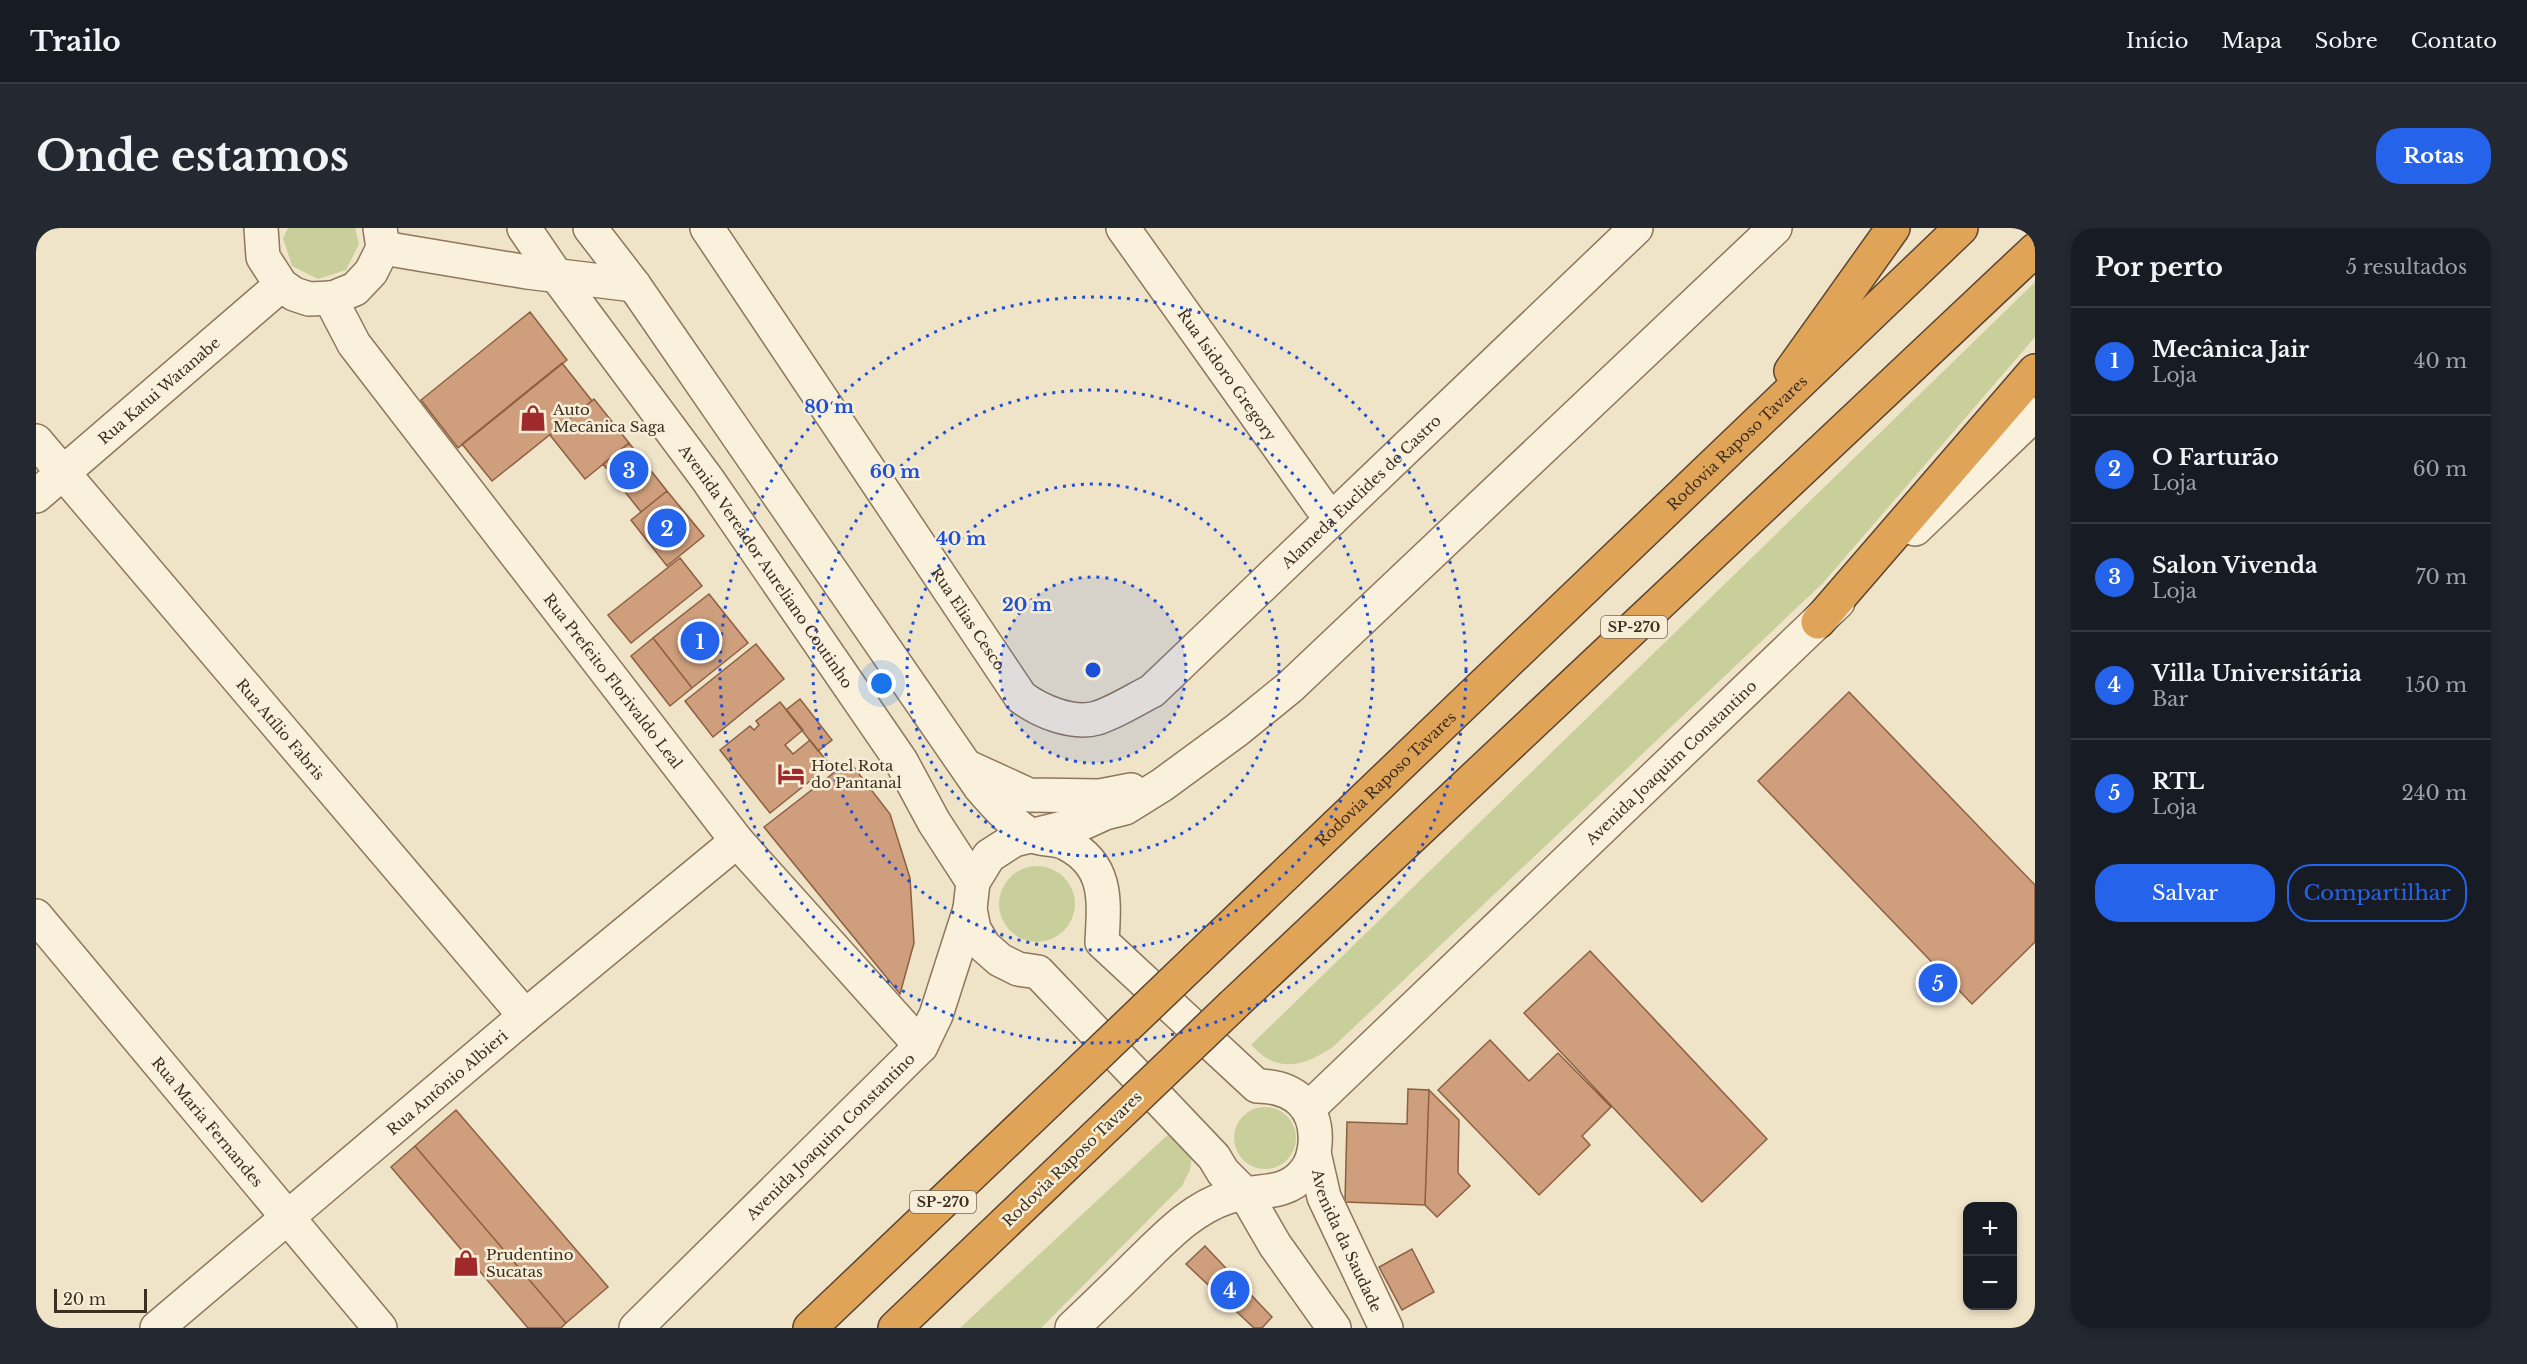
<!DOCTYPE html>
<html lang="pt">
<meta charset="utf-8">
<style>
body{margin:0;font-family:"Libre Baskerville",serif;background:#242831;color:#f1f3f6}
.controls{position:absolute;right:18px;bottom:18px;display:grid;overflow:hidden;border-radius:12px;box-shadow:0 3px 9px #0003}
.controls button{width:54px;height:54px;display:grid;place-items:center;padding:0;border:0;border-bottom:2px solid #363941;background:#171b24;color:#f1f3f6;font:30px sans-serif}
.scale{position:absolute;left:18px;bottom:15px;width:93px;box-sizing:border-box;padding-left:6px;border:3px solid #3d2e20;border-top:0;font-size:16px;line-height:21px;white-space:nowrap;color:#3d2e20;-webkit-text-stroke:4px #f7eed8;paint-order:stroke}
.you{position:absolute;left:846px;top:456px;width:21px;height:21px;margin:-15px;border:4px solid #fff;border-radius:50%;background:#1a73e8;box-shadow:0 0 0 9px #1a73e833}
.badge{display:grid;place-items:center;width:39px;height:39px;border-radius:50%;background:#2563eb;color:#fff;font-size:20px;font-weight:700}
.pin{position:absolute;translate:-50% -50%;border:3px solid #fff;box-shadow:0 2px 6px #0006}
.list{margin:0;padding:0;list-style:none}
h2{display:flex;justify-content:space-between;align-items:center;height:78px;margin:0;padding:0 24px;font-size:26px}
h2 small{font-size:20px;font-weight:400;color:#9ea1a6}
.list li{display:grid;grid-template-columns:39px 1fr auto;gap:18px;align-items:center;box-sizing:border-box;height:108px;padding:0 24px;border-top:2px solid #363941}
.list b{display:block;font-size:22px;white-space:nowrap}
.list p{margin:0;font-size:20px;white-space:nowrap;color:#9ea1a6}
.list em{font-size:20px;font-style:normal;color:#9ea1a6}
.actions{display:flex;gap:12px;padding:18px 24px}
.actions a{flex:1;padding:14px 0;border:2px solid #2563eb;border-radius:24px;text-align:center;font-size:21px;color:#2563eb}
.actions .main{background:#2563eb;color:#fff}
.map{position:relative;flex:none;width:1999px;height:1100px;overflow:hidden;border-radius:24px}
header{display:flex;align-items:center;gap:36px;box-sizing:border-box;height:84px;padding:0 30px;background:#171b24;border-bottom:2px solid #363941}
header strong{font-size:28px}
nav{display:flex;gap:33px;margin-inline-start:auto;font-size:21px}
.intro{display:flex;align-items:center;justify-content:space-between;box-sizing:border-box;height:144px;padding:0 36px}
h1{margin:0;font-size:42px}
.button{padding:15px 27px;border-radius:24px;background:#2563eb;color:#fff;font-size:21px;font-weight:700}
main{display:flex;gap:36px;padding:0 36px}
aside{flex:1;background:#171b24;border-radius:24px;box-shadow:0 3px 9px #0003}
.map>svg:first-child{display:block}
</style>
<header>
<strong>Trailo</strong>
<nav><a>Início</a><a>Mapa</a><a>Sobre</a><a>Contato</a></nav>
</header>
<div class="intro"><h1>Onde estamos</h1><a class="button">Rotas</a></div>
<main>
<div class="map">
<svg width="1999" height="1100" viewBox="0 0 1999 1100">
<rect width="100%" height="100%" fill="#f0e4c8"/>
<path fill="#c9cf9b" d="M252,0H319L323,16L310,42L282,51L256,38L247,10Z
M1999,54V109L1787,355L1297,819C1279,831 1256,843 1234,832C1227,829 1221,822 1215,817Z
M963 676a38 38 0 1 1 76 0a38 38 0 1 1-76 0Z
M1198 910a31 31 0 1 1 62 0a31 31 0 1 1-62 0Z
M1138,901L1157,920L1154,942L1146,958L1005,1100H924Z"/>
<path fill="#cf9f7d" stroke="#8d5f41" stroke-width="1.5" d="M494,84L531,132L422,220L385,172Z
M526,135L556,173L456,253L426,216Z
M558,171L593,215L549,251L514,207Z
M593,215L631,263L605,284L567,236Z
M631,263L668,308L631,338L595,292Z
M644,330L666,358L595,415L572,387Z
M673,366L712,415L656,460L617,410Z
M617,410L656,460L634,478L595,428Z
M720,416L748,451L677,509L649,473Z
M1813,464L1999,657V714L1936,776L1722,553Z
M764,471L796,512L782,523L750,482Z
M744,474L767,502L749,517L757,526L774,512L794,537L734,585L684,522L714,498L718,502L723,497L720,493Z
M813,533L854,586L874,650L878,715L864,766L728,599Z
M1554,723L1731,911L1666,974L1488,785Z
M1454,812L1493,853L1522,825L1575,879L1546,908L1554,917L1503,967L1402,862Z
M1372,861L1393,862L1389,977L1309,974L1311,894L1371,896Z
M1393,862L1423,892L1422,945L1434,958L1401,989L1389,977Z
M420,882L572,1059L530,1095L379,918Z
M379,918L530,1095L525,1100H492L355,939Z
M1169,1018L1236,1089L1226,1100H1218L1150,1036Z
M1376,1021L1398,1064L1366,1082L1343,1039Z"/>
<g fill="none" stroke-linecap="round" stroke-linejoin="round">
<defs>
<g id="minor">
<path d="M225,0L227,29L245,57L258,66L273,71L297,70L319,61L335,44L347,20L344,0"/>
<path id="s1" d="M671,0L985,469C1004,483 1036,497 1061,490C1080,484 1098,472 1116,463L1600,0"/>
<path id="s2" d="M1087,0L1295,292"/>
<path d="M347,20L491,44L598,57"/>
<path id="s3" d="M294,70L318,116L701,613L885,818"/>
<path id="s4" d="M0,213L489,788"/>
<path id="s5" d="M0,268L245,57"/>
<path id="s6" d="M0,688L344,1100"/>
<path id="s7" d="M121,1100L489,788L701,613"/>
</g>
<g id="tertiary">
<path id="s8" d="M488,0L520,47L672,252L865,533L898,594L937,654"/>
<path d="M554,0L598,57L944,559C956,573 979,599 995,607C1006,613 1021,610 1031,616C1073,638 1068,674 1066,714L1221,858C1257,858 1282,878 1279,916C1278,927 1276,936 1268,945C1249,969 1218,961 1192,969C1155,981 1129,1010 1102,1036C1080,1058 1058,1079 1036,1100"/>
<path d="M1879,301L1999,186"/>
<path d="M934,540L993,567L1064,568L1095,562"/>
<path id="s9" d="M1272,881L1802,374"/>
<path id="s10" d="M1278,925L1288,969L1350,1100"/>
<path id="s11" d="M600,1100L885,818L900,787L934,681"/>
<path d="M1298,1100L1239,1017L1210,967L1187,944L1178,929L1002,744L982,741L964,732L948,718L938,701L934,681L937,654L953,628L978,612L1047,595L1069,585L1089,580L1126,557L1201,502L1254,459L1739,0"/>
</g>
<g id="motorway">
<path d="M1755,143L1857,0"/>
<path d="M1782,394L1999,143"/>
<path id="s12" d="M1161,731L1925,0"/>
<path d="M1197,777L1999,22"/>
<path d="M774,1100L1039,848"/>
<path d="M859,1100L1078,891"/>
</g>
</defs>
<use href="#minor" stroke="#8d765c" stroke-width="36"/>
<use href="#tertiary" stroke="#8d765c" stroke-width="36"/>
<use href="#motorway" stroke="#5b4430" stroke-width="36"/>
<use href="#minor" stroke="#faf1dc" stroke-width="33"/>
<use href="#tertiary" stroke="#faf1dc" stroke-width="33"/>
<use href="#motorway" stroke="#e0a458" stroke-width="33"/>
<defs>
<path id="motorway-bridge" d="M1039,848L1161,731
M1078,891L1197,777"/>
</defs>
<use href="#motorway-bridge" stroke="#5b4430" stroke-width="36" stroke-linecap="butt"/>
<use href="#motorway-bridge" stroke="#e0a458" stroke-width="33"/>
</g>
<circle cx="1057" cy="442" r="93" fill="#1d4ed8" fill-opacity=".12"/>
<g fill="none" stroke="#1d4ed8" stroke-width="3" stroke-dasharray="3 6">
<circle cx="1057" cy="442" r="93"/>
<circle cx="1057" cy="442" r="186"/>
<circle cx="1057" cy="442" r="280"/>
<circle cx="1057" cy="442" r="373"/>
</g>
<defs>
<symbol id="shop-bare" viewBox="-9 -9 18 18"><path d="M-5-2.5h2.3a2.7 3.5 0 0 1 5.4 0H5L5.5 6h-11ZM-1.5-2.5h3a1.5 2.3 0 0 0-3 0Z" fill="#9e2a2b" stroke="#f7eed8" stroke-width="2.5" paint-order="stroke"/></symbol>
<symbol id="hotel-bare" viewBox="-9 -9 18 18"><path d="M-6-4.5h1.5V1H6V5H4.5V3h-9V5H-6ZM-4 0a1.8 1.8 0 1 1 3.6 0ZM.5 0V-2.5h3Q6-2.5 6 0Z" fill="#9e2a2b" stroke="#f7eed8" stroke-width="2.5" paint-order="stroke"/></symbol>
</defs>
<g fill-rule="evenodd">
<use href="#shop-bare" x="478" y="171" width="38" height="38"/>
<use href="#hotel-bare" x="736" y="527" width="38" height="38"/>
<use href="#shop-bare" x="411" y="1016" width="38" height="38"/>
</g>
<g text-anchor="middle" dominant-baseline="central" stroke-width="5" stroke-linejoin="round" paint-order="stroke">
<g fill="#f7eed8" stroke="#756857" stroke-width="1.5">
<rect x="1565" y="388" width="66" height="22" rx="4.5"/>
<rect x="874" y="963" width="66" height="22" rx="4.5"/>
</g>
<g font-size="14" font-weight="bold" fill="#3d2e20">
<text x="1598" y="399">SP-270</text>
<text x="907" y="974">SP-270</text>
</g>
<g font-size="15" fill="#3d2e20" stroke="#f7eed8">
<text stroke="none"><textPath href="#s2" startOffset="180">Rua Isidoro Gregory</textPath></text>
<text stroke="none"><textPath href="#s5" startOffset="162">Rua Katui Watanabe</textPath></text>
<text stroke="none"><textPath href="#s12" startOffset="747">Rodovia Raposo Tavares</textPath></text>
<text stroke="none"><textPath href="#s1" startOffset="996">Alameda Euclides de Castro</textPath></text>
<text stroke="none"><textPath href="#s8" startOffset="416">Avenida Vereador Aureliano Coutinho</textPath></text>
<text stroke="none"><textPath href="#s1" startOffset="470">Rua Elias Cesco</textPath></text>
<text stroke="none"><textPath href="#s3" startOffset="477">Rua Prefeito Florivaldo Leal</textPath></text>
<text stroke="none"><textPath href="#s4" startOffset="378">Rua Atílio Fabris</textPath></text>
<text stroke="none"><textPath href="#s9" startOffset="502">Avenida Joaquim Constantino</textPath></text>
<text stroke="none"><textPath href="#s12" startOffset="261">Rodovia Raposo Tavares</textPath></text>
<text stroke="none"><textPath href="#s7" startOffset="380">Rua Antônio Albieri</textPath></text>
<text stroke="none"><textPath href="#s6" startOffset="268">Rua Maria Fernandes</textPath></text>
<text stroke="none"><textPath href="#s11" startOffset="273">Avenida Joaquim Constantino</textPath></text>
<text transform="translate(1036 931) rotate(-44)">Rodovia Raposo Tavares</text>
<text stroke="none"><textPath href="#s10" startOffset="94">Avenida da Saudade</textPath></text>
</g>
<g font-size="15" fill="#3d2e20" stroke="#f7eed8" text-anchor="start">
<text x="517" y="181">Auto<tspan x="517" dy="17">Mecânica Saga</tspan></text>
<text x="775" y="537">Hotel Rota<tspan x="775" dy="17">do Pantanal</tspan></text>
<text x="450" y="1026">Prudentino<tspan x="450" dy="17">Sucatas</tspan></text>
</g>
</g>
<circle cx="1057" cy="442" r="9" fill="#1d4ed8" stroke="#f7eed8" stroke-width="3"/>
<g font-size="18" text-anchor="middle" font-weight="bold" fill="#1d4ed8" stroke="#f7eed8" stroke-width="5" stroke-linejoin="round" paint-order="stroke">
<text x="793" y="185">80 m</text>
<text x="859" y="250">60 m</text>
<text x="925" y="317">40 m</text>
<text x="991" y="383">20 m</text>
</g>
</svg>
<div class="controls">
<button>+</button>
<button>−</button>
</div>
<div class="scale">20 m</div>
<div class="you"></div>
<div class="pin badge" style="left:664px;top:413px">1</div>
<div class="pin badge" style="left:631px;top:300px">2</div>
<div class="pin badge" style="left:593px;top:242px">3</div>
<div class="pin badge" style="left:1194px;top:1062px">4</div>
<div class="pin badge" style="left:1902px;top:755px">5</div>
</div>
<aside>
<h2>Por perto<small>5 resultados</small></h2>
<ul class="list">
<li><span class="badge">1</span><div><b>Mecânica Jair</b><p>Loja</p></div><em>40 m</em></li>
<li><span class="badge">2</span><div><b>O Farturão</b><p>Loja</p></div><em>60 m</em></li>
<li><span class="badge">3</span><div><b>Salon Vivenda</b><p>Loja</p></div><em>70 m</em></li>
<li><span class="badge">4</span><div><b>Villa Universitária</b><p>Bar</p></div><em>150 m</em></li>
<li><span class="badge">5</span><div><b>RTL</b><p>Loja</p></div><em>240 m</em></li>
</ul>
<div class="actions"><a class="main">Salvar</a><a>Compartilhar</a></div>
</aside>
</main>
